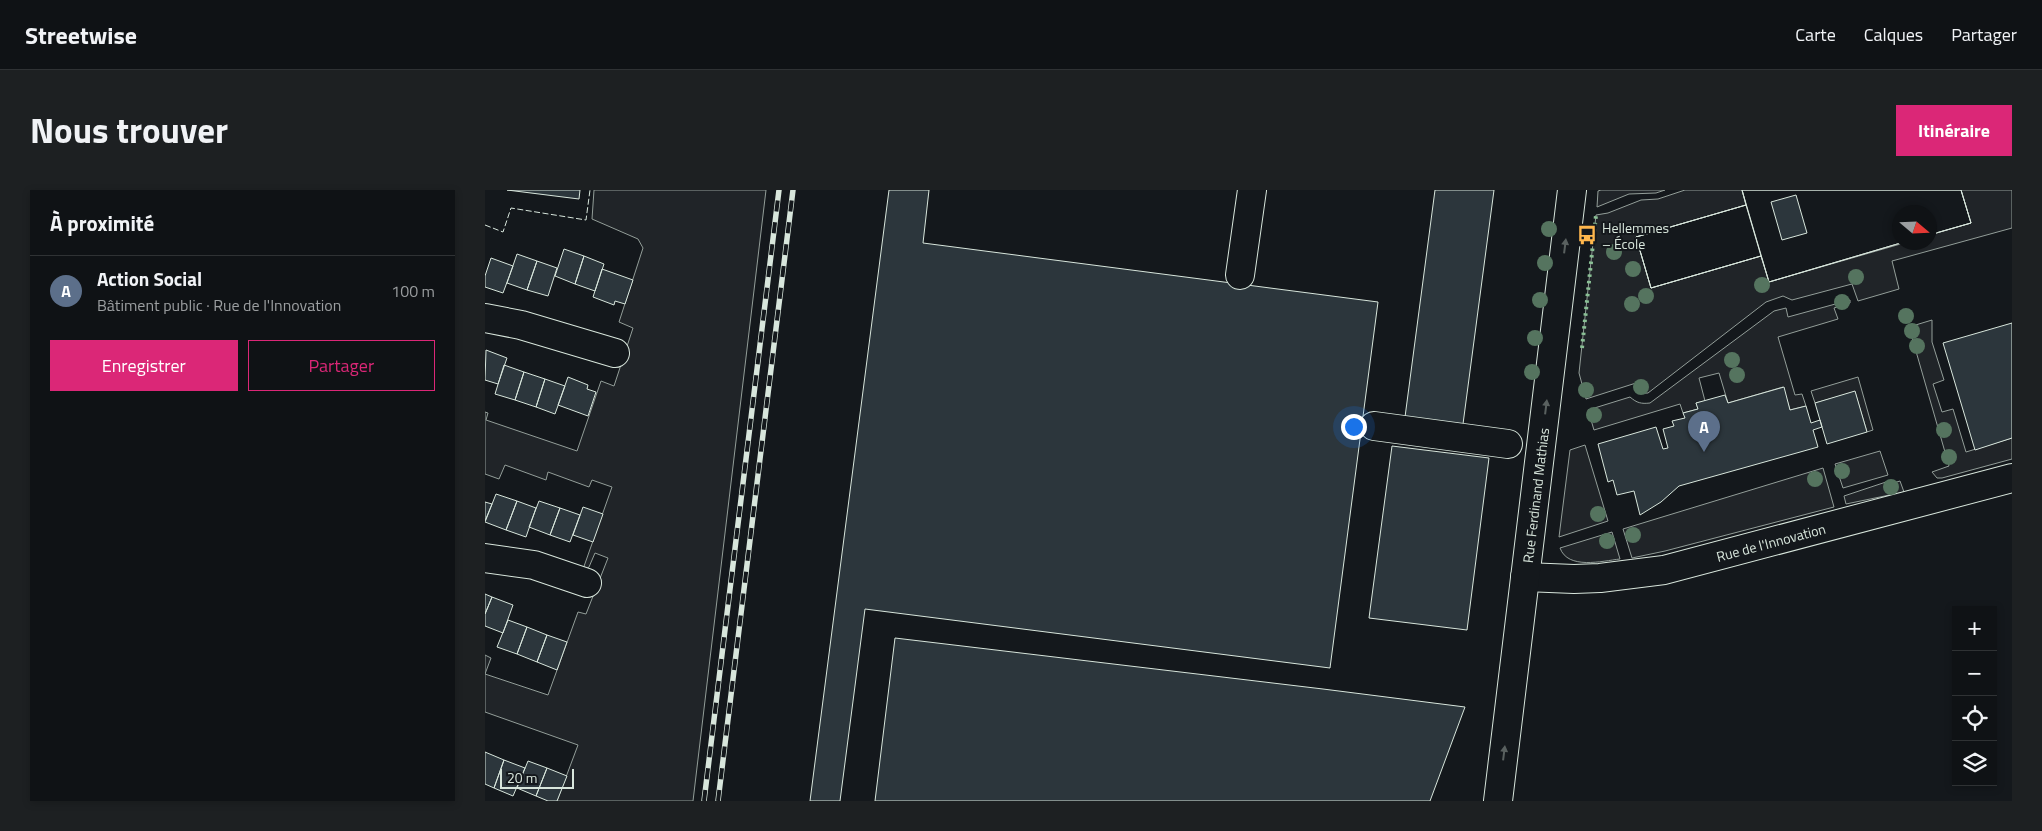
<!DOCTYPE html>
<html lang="fr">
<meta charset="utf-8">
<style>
body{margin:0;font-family:"Titillium Web",sans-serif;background:#1d2022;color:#f1f3f6}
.controls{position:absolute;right:15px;bottom:15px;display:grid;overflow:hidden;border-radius:0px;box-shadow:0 2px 8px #0003}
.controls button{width:45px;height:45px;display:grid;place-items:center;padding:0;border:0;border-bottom:1px solid #2f3234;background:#0f1215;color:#f1f3f6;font:25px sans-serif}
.compass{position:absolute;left:1407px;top:15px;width:45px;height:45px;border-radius:50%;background:#0f1215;box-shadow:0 2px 8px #0003;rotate:109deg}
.scale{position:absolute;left:15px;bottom:12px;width:74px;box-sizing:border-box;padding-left:5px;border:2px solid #d8e6dc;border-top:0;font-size:14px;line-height:18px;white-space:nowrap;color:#d8e6dc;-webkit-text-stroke:4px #14181c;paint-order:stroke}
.you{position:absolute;left:868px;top:236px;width:18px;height:18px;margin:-12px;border:4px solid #fff;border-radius:50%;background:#1a73e8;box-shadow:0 0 0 8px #1a73e833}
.badge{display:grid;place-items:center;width:32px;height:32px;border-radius:50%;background:#db2777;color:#fff;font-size:16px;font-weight:700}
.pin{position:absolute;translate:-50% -41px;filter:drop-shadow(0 1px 2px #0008)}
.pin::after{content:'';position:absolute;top:26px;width:18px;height:15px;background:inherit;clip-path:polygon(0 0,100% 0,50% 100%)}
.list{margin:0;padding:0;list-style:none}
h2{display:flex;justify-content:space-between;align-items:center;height:65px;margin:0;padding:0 20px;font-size:21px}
h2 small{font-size:16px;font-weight:400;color:#9b9ea0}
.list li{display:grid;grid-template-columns:32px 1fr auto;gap:15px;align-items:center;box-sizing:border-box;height:70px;padding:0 20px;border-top:1px solid #2f3234}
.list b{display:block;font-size:19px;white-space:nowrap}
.list p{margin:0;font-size:16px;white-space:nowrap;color:#9b9ea0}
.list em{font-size:16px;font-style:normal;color:#9b9ea0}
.actions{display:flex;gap:10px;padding:15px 20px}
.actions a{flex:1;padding:11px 0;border:1px solid #db2777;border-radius:0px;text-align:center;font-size:18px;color:#db2777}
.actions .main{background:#db2777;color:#fff}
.icon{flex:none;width:28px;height:28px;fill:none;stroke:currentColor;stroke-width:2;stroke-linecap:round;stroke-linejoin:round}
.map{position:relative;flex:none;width:1527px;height:611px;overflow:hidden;border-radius:0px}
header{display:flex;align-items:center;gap:30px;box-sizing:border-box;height:70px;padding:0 25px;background:#0f1215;border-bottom:1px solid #2f3234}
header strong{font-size:24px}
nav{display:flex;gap:28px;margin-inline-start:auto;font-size:18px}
.intro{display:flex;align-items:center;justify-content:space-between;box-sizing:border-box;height:120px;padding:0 30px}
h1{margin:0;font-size:35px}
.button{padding:12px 22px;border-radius:0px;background:#db2777;color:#fff;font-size:18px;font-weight:700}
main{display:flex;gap:30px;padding:0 30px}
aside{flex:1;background:#0f1215;border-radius:0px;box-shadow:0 2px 8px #0003}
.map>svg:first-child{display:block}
</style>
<header>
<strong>Streetwise</strong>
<nav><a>Carte</a><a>Calques</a><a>Partager</a></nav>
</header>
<div class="intro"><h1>Nous trouver</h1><a class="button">Itinéraire</a></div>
<main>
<aside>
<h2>À proximité<small></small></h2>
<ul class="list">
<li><span class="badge" style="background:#5c6f8a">A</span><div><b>Action Social</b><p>Bâtiment public · Rue de l'Innovation</p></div><em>100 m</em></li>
</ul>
<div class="actions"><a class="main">Enregistrer</a><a>Partager</a></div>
</aside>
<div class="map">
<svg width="1527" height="611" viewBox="0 0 1527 611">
<rect width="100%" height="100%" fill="#14181c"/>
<path fill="#202428" stroke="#939e99" d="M109,0H281L208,611H72L93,555L0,522V465L6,468L0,484L63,505L93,422L101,424L123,368L110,363L104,377L97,382L127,297L107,290L104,297L63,282L61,290L20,275L14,289L0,284V222L3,223L1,230L92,261L116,191L129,196L148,138L134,132L158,58L153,49L107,29Z
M1116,0H1180L1171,3L1144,4L1112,17L1113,1Z
M1200,0H1257L1261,15L1151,47L1166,98L1276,66L1284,92L1419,53L1444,52L1445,45L1486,33L1476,0H1527V38L1407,71L1414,99L1373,111L1367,94L1307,110L1298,106L1281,112L1163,203C1154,204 1154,200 1151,193L1101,209L1094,183L1111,25L1123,23L1156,10L1173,9Z
M1365,110V113L1349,118L1353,129L1293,147L1310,205L1317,204L1321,216L1305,220L1298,197L1243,213L1234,183L1214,188L1220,211L1211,213L1213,219L1198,223L1195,214L1109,240L1103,220L1145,207C1152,213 1156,214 1165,213L1289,121L1301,118L1303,127Z
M1447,130V152L1459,190L1448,194L1457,222L1468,219L1481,262L1527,248V269L1457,288H1452L1447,282L1464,276L1424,137Z
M1373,187L1388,240L1382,242L1370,202L1330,213L1326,201Z
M1100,255L1123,331L1074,347L1085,260Z
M1395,261L1403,285L1358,298L1350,274Z
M1338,278L1349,317L1180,361L1147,368L1138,339Z
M1404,291L1405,294L1415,291L1419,302L1361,314L1359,306Z
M1127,342L1135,369C1117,371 1083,380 1075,358Z"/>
<path fill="#2c363c" stroke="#d8e6dc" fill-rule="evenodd" d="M22,0H95L94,9Z
M404,0H444L438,53L893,112L845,478L380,419L355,611H325Z
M950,0H1009L978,234L920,227Z
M1257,0H1476L1486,33L1444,45V22H1414V52H1419L1284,92L1276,66L1166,98L1151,47L1261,15Z
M1257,0H1476L1486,33L1444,45V22H1414V52H1419L1284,92ZM1311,5L1322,43L1297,50L1286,12Z
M1261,15L1276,66L1166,98L1151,47Z
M79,59L99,66L90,94L70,86Z
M32,64L52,71L42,100L22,93Z
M99,66L119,74L110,101L90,94Z
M6,68L28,76L18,103L0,97V86Z
M52,71L72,78L63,106L42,100Z
M117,79L148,90L140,114L130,111L129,115L108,107Z
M1527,133V248L1490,260L1458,153Z
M1,160L22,168L13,194L0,190Z
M19,175L39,182L30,210L10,204Z
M39,182L60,189L51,217L30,210Z
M83,187L103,195L102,199L111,202L103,226L73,215Z
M60,189L80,196L70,224L51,217Z
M1299,197L1305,220L1321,216L1326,233L1335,230L1337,237L1328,240L1333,257L1194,296L1176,312L1155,325L1149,301L1132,305L1128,290L1123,292L1113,254L1171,237L1178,259L1183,258L1178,239L1189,236L1187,231L1200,228L1198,223L1213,219L1211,213L1240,205L1243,213Z
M1370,201L1382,242L1342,254L1330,213Z
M907,256L1004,268L982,440L884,428Z
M11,304L32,311L21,340L0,332Z
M32,311L51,318L41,347L21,340Z
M54,311L75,318L65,345L44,337Z
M0,312L7,314L0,331Z
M98,317L118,324L108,352L88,345Z
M75,318L95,325L85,352L65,345Z
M0,404L7,407L0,424Z
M7,407L28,415L18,443L0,436V424Z
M23,430L42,437L32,464L12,457Z
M42,437L62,445L52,472L32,464Z
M62,445L82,452L72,480L52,472Z
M410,448L838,499L980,517L945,611H390Z
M0,562L19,570L9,598L0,594Z
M19,570L40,578L28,606L9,598Z
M43,571L62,578L51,606L32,598Z
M62,578L82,586L72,611H63L51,606Z"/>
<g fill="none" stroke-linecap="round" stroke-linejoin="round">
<defs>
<g id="minor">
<path d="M755,85L767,0"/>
<path d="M0,128L36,135L130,163"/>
<path d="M889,236L1023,254"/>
<path d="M0,368L49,375L102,393"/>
<path id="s1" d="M1040,387L1089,389L1115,388L1179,380L1527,288"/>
<path id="s2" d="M1013,611L1087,0"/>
</g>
</defs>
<use href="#minor" stroke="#d8e6dc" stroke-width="30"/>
<use href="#minor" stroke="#14181c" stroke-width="28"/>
<defs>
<path id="rail" d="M219,611L294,0
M233,611L308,0"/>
</defs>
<use href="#rail" stroke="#d8e6dc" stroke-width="5.5"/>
<use href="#rail" stroke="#14181c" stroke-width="4" stroke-dasharray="11" stroke-linecap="butt"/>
<path stroke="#8ac095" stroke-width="4" stroke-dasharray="2.5 4" stroke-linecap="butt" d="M1097,158L1111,25"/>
<path stroke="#d8e6dc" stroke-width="1" stroke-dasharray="6 2.5" stroke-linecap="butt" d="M0,35L18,42L26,18L101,30L105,0"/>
</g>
<g fill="#55745f">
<circle cx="1064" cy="39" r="8"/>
<circle cx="1129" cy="62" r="8"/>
<circle cx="1060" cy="73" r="8"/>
<circle cx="1148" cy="79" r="8"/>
<circle cx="1371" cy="87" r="8"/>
<circle cx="1277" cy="95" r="8"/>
<circle cx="1161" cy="106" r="8"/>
<circle cx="1055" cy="110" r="8"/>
<circle cx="1357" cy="112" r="8"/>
<circle cx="1147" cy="114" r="8"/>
<circle cx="1421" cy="126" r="8"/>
<circle cx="1427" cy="141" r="8"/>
<circle cx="1050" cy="148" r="8"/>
<circle cx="1432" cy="156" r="8"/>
<circle cx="1247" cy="170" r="8"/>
<circle cx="1047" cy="182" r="8"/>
<circle cx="1252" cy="185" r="8"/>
<circle cx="1156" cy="197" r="8"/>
<circle cx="1101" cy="200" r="8"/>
<circle cx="1109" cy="225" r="8"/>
<circle cx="1459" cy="240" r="8"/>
<circle cx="1464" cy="267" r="8"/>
<circle cx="1357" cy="281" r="8"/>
<circle cx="1330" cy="289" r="8"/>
<circle cx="1406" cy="297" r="8"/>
<circle cx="1113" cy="324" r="8"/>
<circle cx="1148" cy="345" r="8"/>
<circle cx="1122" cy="351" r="8"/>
</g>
<defs><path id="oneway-solid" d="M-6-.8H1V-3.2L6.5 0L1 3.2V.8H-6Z" transform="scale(1.25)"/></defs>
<g fill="#59605f">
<use href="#oneway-solid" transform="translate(1080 56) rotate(-83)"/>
<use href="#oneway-solid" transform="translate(1061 217) rotate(-83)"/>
<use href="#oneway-solid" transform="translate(1019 563) rotate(-83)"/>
</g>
<defs>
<symbol id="bus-bare" viewBox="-9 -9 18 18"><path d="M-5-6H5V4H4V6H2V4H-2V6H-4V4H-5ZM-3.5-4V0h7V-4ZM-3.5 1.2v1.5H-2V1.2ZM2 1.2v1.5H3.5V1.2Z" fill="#ffb74d" stroke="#14181c" stroke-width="2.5" paint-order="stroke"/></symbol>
</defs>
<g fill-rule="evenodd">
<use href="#bus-bare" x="1088" y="31" width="28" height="28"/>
</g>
<g text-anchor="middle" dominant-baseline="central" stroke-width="4" stroke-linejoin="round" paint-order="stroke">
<g font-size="14" fill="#d8e6dc" stroke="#14181c" text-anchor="start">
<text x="1117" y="37">Hellemmes<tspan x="1117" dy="16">– École</tspan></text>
</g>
<g font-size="14" fill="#d8e6dc" stroke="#14181c">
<text stroke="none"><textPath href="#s2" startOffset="308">Rue Ferdinand Mathias</textPath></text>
<text stroke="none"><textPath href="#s1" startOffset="250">Rue de l'Innovation</textPath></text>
</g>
</g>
</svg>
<div class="controls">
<button>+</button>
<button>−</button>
<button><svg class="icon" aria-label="locate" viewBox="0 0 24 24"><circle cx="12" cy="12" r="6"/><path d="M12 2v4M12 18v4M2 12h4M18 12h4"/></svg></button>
<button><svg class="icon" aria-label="layers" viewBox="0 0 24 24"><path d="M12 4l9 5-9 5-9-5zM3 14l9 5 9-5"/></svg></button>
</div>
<svg class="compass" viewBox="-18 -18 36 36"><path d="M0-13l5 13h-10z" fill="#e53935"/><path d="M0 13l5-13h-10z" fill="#9b9ea0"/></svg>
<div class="scale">20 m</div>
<div class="you"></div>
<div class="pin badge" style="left:1219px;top:262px;background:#5c6f8a">A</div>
</div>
</main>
